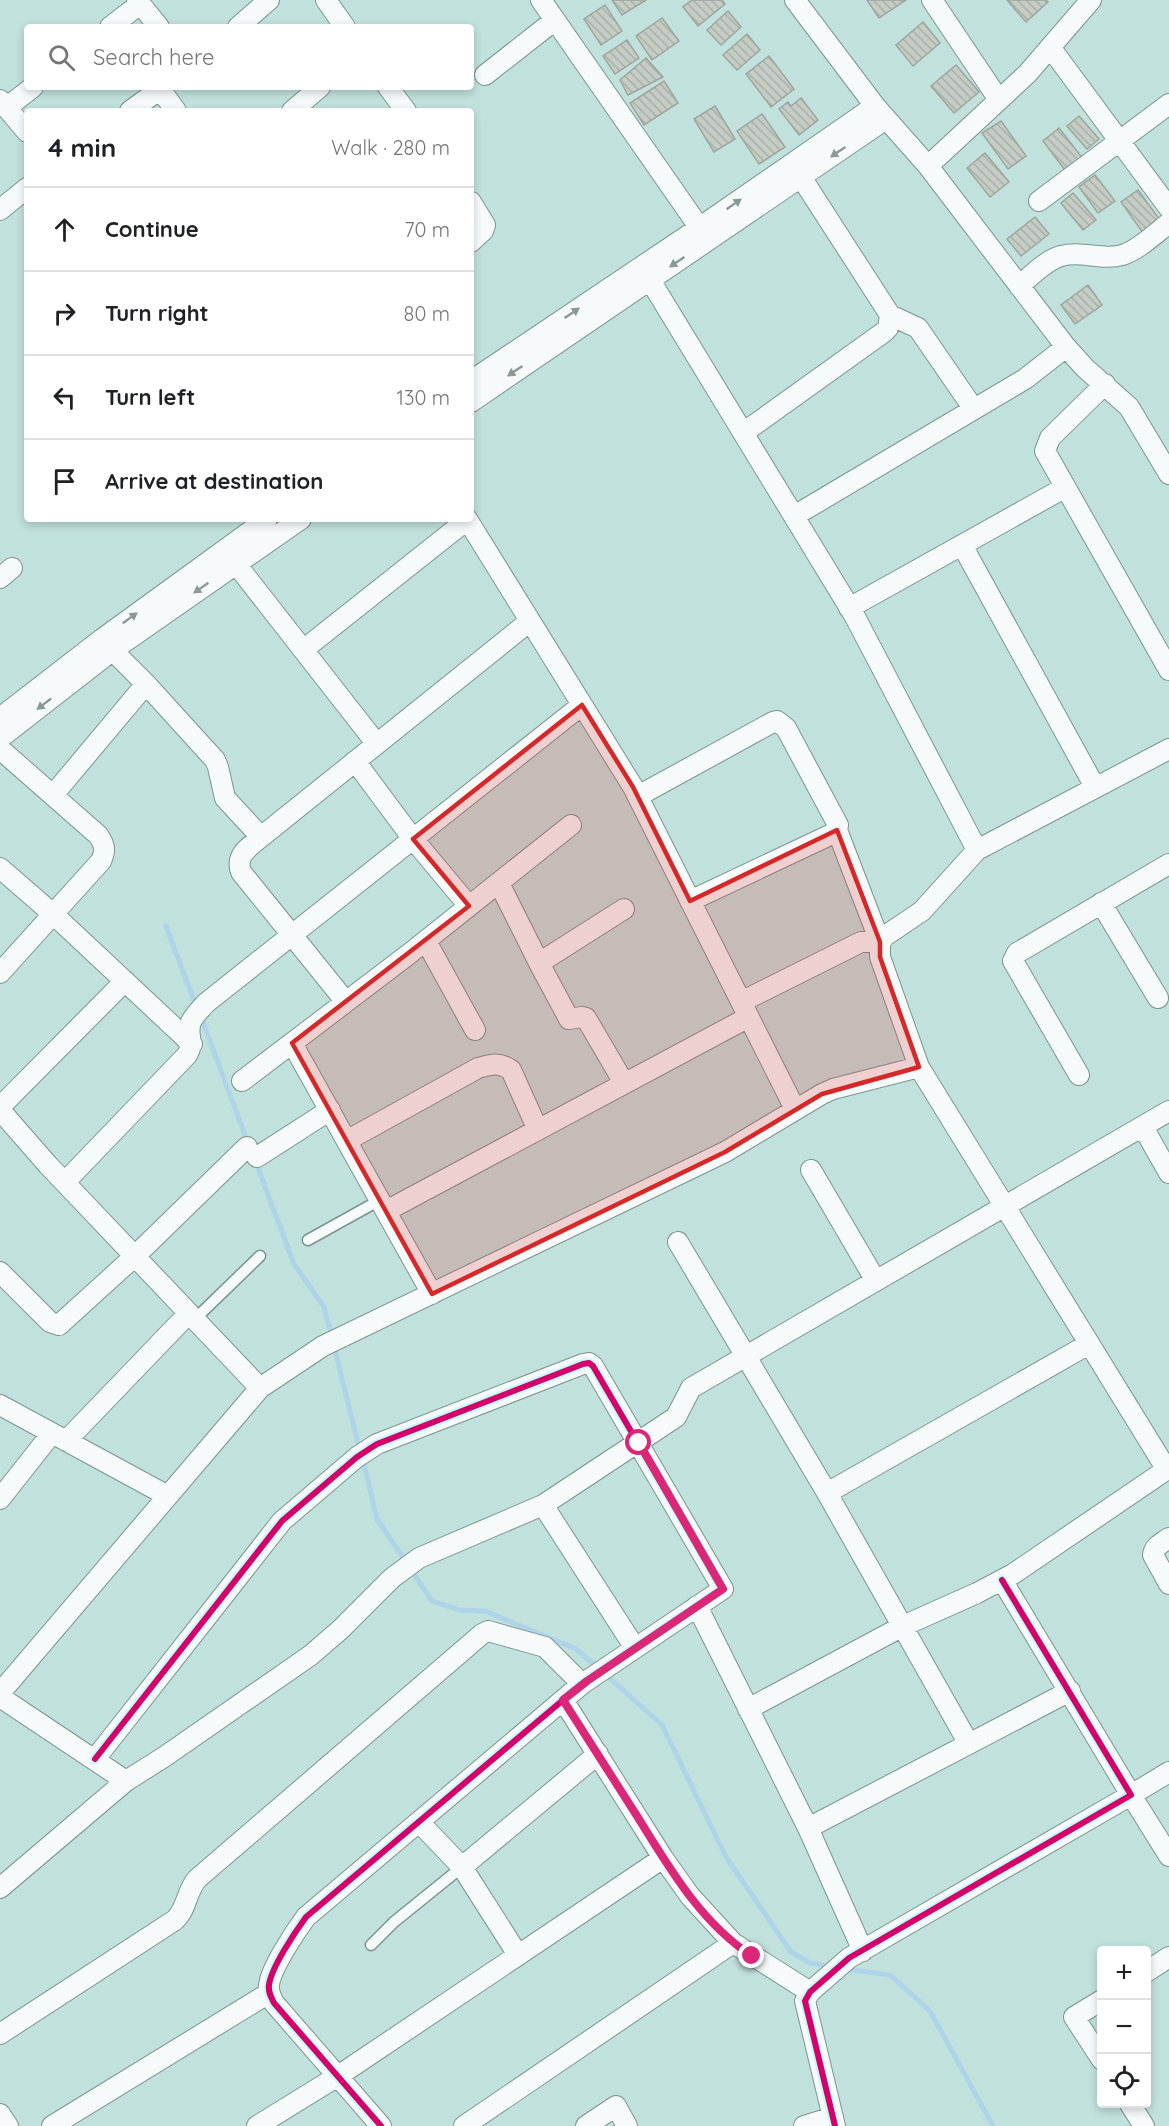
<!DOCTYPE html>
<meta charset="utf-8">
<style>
body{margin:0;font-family:Quicksand,sans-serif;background:#f6f6f6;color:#202124}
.controls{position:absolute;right:18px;bottom:18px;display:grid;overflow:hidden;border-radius:6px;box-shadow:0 3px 9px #0003}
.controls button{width:54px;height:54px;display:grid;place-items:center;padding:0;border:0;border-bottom:2px solid #e0e0e0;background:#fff;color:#202124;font:30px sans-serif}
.stop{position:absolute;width:18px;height:18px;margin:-14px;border:4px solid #db2777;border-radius:50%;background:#fff}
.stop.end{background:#db2777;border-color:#fff;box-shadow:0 2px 6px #0008}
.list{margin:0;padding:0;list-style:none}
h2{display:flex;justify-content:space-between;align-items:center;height:78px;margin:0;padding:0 24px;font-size:26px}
h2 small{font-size:20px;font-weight:400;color:#757577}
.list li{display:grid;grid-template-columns:39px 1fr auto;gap:18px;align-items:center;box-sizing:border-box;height:84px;padding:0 24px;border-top:2px solid #e0e0e0}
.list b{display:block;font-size:22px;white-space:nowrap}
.list em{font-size:20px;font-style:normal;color:#757577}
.icon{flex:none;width:33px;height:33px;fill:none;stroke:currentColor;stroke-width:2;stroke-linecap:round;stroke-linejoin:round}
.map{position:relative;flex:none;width:1169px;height:2126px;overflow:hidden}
.search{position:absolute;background:#fff;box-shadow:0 3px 9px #0003;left:24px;top:24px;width:450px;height:66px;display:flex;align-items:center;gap:15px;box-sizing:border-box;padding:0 21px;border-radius:6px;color:#757577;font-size:22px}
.panel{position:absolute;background:#fff;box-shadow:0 3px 9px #0003;left:24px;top:108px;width:450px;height:414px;border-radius:6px}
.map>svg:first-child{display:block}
</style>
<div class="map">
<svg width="1169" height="2126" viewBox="0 0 1169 2126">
<defs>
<pattern id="building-back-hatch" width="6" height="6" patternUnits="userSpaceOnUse" patternTransform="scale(1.5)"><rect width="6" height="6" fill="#c5ccc4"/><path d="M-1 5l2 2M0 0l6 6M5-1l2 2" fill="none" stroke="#a9b0a9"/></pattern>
</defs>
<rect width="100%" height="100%" fill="#c1e1dc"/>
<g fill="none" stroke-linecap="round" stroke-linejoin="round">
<path stroke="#afd4e9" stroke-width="5" d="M166,926L196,1006
M201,1017L248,1143
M255,1160L294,1264L324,1307L332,1337
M334,1346L360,1451
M363,1460L377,1519L432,1601L459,1610L485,1611L576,1649L598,1668
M605,1674L662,1725L726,1857L791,1952L810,1963L830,1966
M845,1969L890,1975L930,2011L993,2126"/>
</g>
<path fill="url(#building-back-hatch)" stroke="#9da59d" stroke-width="1.5" d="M612,0H646L622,15Z
M692,0H722L725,4L698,26L683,7Z
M867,0H906L879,18Z
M1007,0H1046L1048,2L1026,22Z
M605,5L622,31L601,45L584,19Z
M728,11L741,27L721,45L707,30Z
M662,18L679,41L652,60L636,36Z
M923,22L940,43L913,66L896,45Z
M747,34L760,50L737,70L723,55Z
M627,40L639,58L615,74L603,56Z
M769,56L794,89L771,107L746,74Z
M646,58L663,77L628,95L620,80Z
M956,65L979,92L954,113L931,86Z
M664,81L678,103L644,125L630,103Z
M801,98L818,120L799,135L779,109L788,102L791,106Z
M715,106L735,139L714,152L694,119Z
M762,114L785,147L759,164L737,131Z
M1079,116L1099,139L1087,149L1067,126Z
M1001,121L1026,156L1008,169L982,133Z
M1059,128L1084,160L1067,173L1043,141Z
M985,153L1009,182L990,197L967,168Z
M1095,175L1115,201L1098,213L1079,187Z
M1138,190L1160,220L1143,233L1121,202Z
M1073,193L1096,220L1083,230L1061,203Z
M1035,217L1049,234L1021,256L1007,239Z
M1088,285L1102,305L1075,324L1061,305Z"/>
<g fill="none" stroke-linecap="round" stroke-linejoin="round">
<defs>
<path id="lane" d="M308,1240L380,1200
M195,1319L260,1256
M371,1945L394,1922L462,1867"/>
<path id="street" d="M137,0L159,27
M326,0L345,27
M541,0L706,237
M795,0L875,106L928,166L1027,74L1091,0
M932,0L999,100
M110,27L140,4
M238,27L269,0
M1050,47L1169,208
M485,75L555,20
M388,87L406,111
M160,89L176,111
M0,100L27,132
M6,108L33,87
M130,111L163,87
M292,111L320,87
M928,166L1066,347L1085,368L1129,407L1169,474
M1039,201L1169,104
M471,202L485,225L483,231L471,242
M0,210L27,188
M650,280L854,615L977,850
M1019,286C1031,276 1046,260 1061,256C1081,250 1102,261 1122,255C1137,251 1156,233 1169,223
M890,315L918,328L973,408
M471,381L699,228L875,106
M1105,384L1050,438L1045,451L1169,670
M471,402L886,119
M743,433L884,332L888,328L890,315L801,177
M794,516L1025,379L1066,347
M467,519L633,787L795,1109
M962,545L1095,787
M236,564L376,743
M0,578L12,568
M849,608L1064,488
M103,641L146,684L215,760L218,767L225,798L261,837
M303,650L467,520
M0,718L102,639L267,519
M0,738L113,650L301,519
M0,749L98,835C105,845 106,850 101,861L0,973
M355,761L413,839L469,906
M53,795L146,684
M638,796L773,722L777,721L786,728L838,825L837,830L832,834L690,901
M0,868L53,914L192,1044
M499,883L539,963L569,1019L582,1017L586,1018L624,1083
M1101,903L1158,998
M426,941L475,1030
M539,963L624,909
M346,1002L241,872C235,855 249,847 261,837L530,621
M741,1002L861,942H880L837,830
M292,1043L432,1294
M919,1067L880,957V942L885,936L922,911L977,850L1169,749
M1079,1075L1013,961L1017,953L1169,864
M242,1081L409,954L571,825
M0,1107L125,981
M0,1110L48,1165L260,1388
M1143,1127L1169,1173
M348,1140L478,1068C492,1064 499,1062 511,1070L538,1130
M257,1157L330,1110
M811,1170L876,1281
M65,1182L187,1055C195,1042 186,1034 191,1022C194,1015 201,1009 206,1003L582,705
M386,1211L749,1017
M678,1242L827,1493L969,1744
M0,1272L50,1322L59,1325L135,1256L247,1147
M0,1405L168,1496
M66,1441L189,1313
M827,1493L1089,1344
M0,1499L52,1433
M543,1505L635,1648
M1169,1538C1162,1543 1154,1546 1153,1555L1169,1584
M697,1606L808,1828L863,1951
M0,1693L260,1388L323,1346L725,1152L822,1094L833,1089L919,1067L1167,1470
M0,1697L126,1781
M563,1700L663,1858L690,1896L733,1943L810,1992
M748,1709L903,1626L977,1593L1013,1574L1169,1468
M95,1759L282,1521L357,1457L377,1444L583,1364L589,1363L593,1366L723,1589L582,1684L306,1917C295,1932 271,1968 269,1985C268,1992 271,1997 274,2003L381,2126
M1169,1772L1131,1795L1169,1856
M419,1822L462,1867L518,1955
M808,1828L1070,1691
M462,1867L598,1754
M0,1888L126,1781L164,1757L311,1655L341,1629L392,1578L419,1558L543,1505L676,1417L691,1388L1169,1111
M1146,1972L1169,1957
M1102,2000L1074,2017L1102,2060
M0,2034L175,1920C187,1909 186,1892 197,1879L482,1634L488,1631L545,1647L582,1684
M1130,2104L1144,2126
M0,2114L8,2126
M52,2126L269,1993
M257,2126L338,2076L663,1858
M464,2126L733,1943
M586,2126L616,2106L627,2126
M804,2126L833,2117
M835,2126L805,2001L810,1992L849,1958L1131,1795L1002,1580"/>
</defs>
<use href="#lane" stroke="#7b9591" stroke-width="13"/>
<use href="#street" stroke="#7b9591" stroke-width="22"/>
<use href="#lane" stroke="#f6fafa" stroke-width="10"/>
<use href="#street" stroke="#f6fafa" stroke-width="20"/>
<defs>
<path id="cycleway" d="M95,1759L282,1521L357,1457L377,1444L583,1364L589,1363L593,1366L723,1589L582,1684L306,1917C295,1932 271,1968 269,1985C268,1992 271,1997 274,2003L381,2126
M835,2126L805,2001L810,1992L849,1958L1131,1795L1002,1580"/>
</defs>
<use href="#cycleway" stroke="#c0fcf2" stroke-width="10"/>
<use href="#cycleway" stroke="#d6006c" stroke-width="6"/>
</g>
<defs><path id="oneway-solid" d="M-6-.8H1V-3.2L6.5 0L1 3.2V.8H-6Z" transform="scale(1.5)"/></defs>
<g fill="#8a9896">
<use href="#oneway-solid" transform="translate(838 152) rotate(146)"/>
<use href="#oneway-solid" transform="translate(734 204) rotate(-35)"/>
<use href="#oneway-solid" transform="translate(677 262) rotate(146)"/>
<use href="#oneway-solid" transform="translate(572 313) rotate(-34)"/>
<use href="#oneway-solid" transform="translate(515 371) rotate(146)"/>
<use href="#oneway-solid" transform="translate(201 588) rotate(145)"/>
<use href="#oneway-solid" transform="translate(130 618) rotate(-36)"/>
<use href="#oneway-solid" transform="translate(44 704) rotate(142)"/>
</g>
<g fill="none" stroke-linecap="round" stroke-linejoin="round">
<path stroke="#db2777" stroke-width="8" d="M639,1443L723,1589L587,1681L563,1700C588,1739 612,1777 637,1816C669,1867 700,1922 752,1956"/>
</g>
<path fill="#d62828" fill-opacity="0.2" stroke="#d62828" stroke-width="4.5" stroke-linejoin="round" d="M582,705L633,787L690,901L837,830L880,942V957L919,1067L822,1094L725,1152L432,1294L292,1043L469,906L413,839Z"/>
</svg>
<div class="controls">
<button>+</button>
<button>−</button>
<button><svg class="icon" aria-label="locate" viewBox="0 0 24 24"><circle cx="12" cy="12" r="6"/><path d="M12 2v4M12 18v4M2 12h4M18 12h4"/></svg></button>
</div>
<div class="stop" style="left:639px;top:1443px"></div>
<div class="stop end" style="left:752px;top:1956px"></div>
<div class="search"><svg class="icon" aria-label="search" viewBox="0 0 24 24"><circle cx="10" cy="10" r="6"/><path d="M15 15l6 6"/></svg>Search here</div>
<section class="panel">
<h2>4 min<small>Walk · 280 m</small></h2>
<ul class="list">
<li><svg class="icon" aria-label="ahead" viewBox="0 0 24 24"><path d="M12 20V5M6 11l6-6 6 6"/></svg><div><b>Continue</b></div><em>70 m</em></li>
<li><svg class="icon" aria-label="right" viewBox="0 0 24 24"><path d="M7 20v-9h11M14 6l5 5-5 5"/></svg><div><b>Turn right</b></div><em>80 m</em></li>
<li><svg class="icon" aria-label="left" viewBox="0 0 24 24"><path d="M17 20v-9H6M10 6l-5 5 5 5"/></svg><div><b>Turn left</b></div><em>130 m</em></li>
<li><svg class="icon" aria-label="arrive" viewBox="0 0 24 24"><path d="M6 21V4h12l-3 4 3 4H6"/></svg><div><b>Arrive at destination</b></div></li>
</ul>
</section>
</div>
